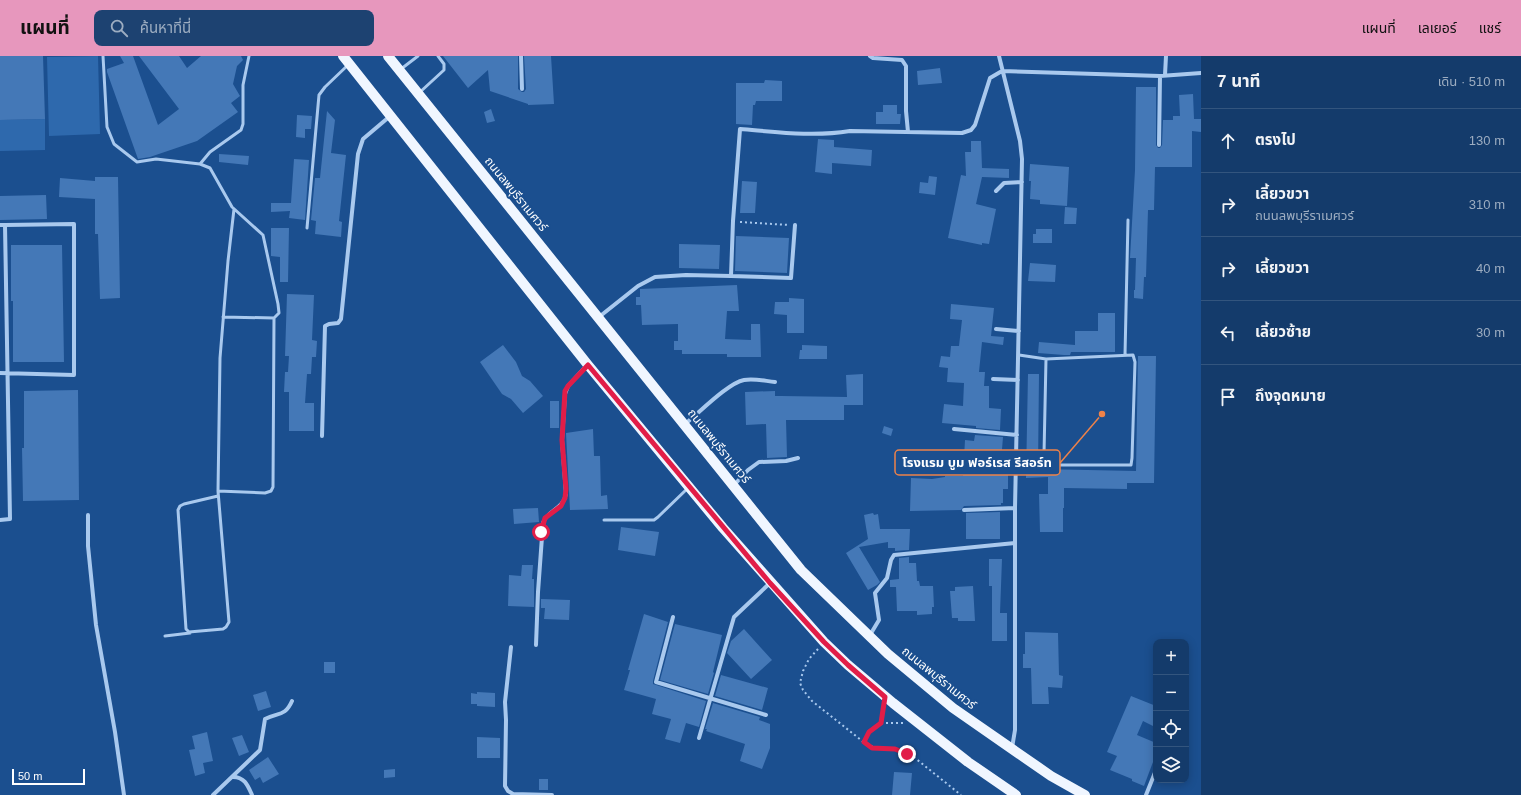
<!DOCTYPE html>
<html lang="th">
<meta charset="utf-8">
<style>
body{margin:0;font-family:Arial,"Noto Sans Thai",sans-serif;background:#1d4271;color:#f1f3f6}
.controls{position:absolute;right:12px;bottom:12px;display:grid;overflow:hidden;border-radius:8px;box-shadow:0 2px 10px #0003}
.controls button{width:36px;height:36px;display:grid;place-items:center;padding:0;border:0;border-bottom:1px solid #33557e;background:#143b6b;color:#f1f3f6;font:20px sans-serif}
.scale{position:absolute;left:12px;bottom:10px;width:73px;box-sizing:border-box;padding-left:4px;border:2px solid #fff;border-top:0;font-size:11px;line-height:14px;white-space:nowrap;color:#fff;-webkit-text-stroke:3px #1b4f8f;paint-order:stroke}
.stop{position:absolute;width:12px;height:12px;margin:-9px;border:3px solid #e11d48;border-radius:50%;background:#fff}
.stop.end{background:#e11d48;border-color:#fff;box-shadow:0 1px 4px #0008}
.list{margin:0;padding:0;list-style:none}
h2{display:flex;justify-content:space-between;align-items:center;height:52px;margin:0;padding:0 16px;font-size:17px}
h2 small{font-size:13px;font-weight:400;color:#9dadc1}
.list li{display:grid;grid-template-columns:26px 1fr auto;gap:12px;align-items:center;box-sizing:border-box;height:64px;padding:0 16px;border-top:1px solid #33557e}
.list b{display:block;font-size:15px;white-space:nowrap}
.list p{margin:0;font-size:13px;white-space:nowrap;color:#9dadc1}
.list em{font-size:13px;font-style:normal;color:#9dadc1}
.icon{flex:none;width:22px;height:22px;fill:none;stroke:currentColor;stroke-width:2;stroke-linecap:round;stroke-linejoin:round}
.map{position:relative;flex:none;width:1201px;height:739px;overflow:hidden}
header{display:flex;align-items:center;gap:24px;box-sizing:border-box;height:56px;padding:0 20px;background:#e797bd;color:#111}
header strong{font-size:19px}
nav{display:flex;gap:22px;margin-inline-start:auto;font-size:14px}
.search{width:280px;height:36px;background:#1d4271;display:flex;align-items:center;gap:10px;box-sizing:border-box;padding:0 14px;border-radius:8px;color:#9dadc1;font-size:15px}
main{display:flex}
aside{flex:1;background:#143b6b}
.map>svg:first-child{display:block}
</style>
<header>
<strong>แผนที่</strong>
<div class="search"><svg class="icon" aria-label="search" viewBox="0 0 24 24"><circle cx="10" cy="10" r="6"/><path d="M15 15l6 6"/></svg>ค้นหาที่นี่</div>
<nav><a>แผนที่</a><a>เลเยอร์</a><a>แชร์</a></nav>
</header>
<main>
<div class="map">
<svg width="1201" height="739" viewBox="0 0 1201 739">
<rect width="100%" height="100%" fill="#1b4f8f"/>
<path fill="#2e69ad" d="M98,0L100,78L49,80L47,1Z
M45,63V94L0,95V64Z"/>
<path fill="#4478b7" d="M0,0H43L45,63L0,64Z
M120,0H133L158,69L179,53L139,0H179L187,12L201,0H241L243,4L237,10L233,28L240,40L231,47L238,56L197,85L150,101L138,103L107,16V13L124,7Z
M443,0H518V33L522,36H524L526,33L524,0H551L554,48L528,49V48L490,35L488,14L468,32Z
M940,12L942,27L918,29L917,15Z
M765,24L782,25V45H756L755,49H753L752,69L736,68V27H764Z
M1136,31H1156V89L1158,92H1160L1162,89L1163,64H1173V60H1180L1179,39L1193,38L1194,63H1201V76L1192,75V111H1155L1154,154H1148L1146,221H1144L1143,243L1134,242V234H1135L1136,202H1130L1135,114Z
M883,49H897V58H901L900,68H876V56H883Z
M491,53L495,65L487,67L484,56Z
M327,55L335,64L331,97L346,99L339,165L342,166L341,181L315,178L316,165L311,164L315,122H320Z
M297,59L312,60L311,73H305V82L296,81Z
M818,83L834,84V91L872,94L871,110L832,107V118L815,116Z
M971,85H981L982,112L1009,113V122L982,121L976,148L996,153L989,188L982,187V189L948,182L961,119L966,120L965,96H971Z
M219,98L249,100L248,109L219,106Z
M294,103L309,104L305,164L289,162L290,155L271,156V147H291Z
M1030,108L1069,111L1067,150L1040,148V144L1030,143L1031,125H1029Z
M929,120L937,121L935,139L919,137L920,126L928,127Z
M95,121H118L120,242L100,243L98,178H95V143L59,141L60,122L95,125Z
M742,125L757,126L755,157H740Z
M46,139L47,163L0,164V140Z
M1065,151L1077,152L1076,168H1064Z
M271,172H289L288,226H280V201L271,200Z
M1036,173H1052V187H1033V178H1036Z
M736,180L789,182L787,217L735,215Z
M679,188L720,189L719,213L679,212Z
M11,189H62L64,306H13V245H11Z
M1030,207L1056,209L1055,226L1028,225Z
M737,229L739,255H727L725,283L751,284V268H760L761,301H727V298H682V294H674V285H678V268L642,269L641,249H636V241H640V233Z
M287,238L314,239L312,284L317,285L316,301H312L311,318H307L305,347H314V375H289V336H284L285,316H288L289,300H285Z
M789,242L804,243V277H787V259L774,258L775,246H789Z
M951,248L994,252L991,280L1004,281L1003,289L982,286L979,316H985L984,330H989V352L1001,353L1000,374L976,372V370L942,367L944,348L963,350L964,327L947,326L948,312L939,311L941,300L950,301L951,290H959L962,264L950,263Z
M1098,257H1115V296H1071L1070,299H1064L1038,297L1039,286L1075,289V275H1098Z
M503,289L516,306L522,320L530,325L543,340L523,357L511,343L502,338L480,306Z
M802,289L827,290V303H799L800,294H802Z
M1138,300H1156L1154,427H1127V433L1064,432V452H1063V476H1040L1039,438H1048V421L1026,422L1028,318H1039L1038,413L1136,415Z
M863,318V349H844V364H786L787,401L767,402L766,368L746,369L745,336L775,335V340H781L847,341L846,319Z
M78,334L79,444L23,445L22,392H24V335Z
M550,345H559V372H550Z
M884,370L893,373L891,380L882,377Z
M593,373L594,400H600L601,440L607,439L608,453L570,454L566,377Z
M975,379L1003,381L1001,406H1008V433H1003V447H1001V449L964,450L961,454L910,455L911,422L932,423L945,421V420H963L965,384L974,385Z
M538,452L539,466L514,468L513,453Z
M1000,456V483H966V457Z
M873,457L874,459L878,458L880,473H910L909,494L895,495V492H888V486L859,491L880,526L877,529L868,534L846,497L868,483L864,459Z
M621,471L659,476L655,500L618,494Z
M909,501V507H916L917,525H919L920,530H933L934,551H932V558L917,559V555H897L896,531H890V524L899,523V502Z
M989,503H1002L1000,557H1007V585H992V530H989Z
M522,509H533L532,523H534V551L508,550L509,519L521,520Z
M973,530L975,565H958V562H952L950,535H955V531Z
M541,543L570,544L569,564L544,563L545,552H541Z
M644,558L668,566L653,625V628L706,645L699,671L686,667L680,687L665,683L671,663L652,658L656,643L624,634L630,614H628Z
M675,568L722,579L713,616L714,617L708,638L660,624Z
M744,573L772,604L751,623L727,597L731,585Z
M1025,576L1058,577L1059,619L1063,620L1062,632L1048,631L1049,648H1032L1031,612H1023V598H1025Z
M324,606H335V617H324Z
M721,619L768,632L762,654L715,640Z
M266,635L271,651L258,655L253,639Z
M477,636L495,637V651L477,650V648H471V637L477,638Z
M1131,640L1156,650V663L1153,670L1143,665L1137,679L1156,687V698L1144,730L1132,725V723L1110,714L1117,700L1107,696Z
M713,647L760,661L759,664L770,668V692L762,713L740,705L745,688L706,675L707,673H705Z
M207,676L213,705L203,707L205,717L195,720L189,694L195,693L192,680Z
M242,679L249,696L239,700L232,682Z
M477,681L500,682V702H477Z
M268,701L279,718L263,727L260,721L255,724L249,714Z
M395,713V721L384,722V714Z
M894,716L912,717L910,739H892Z
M539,723H548V734H539Z"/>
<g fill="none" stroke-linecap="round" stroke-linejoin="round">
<path stroke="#a9c9ee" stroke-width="2" stroke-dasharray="2 3" stroke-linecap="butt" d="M740,166L789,169
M818,593L809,603L803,615L800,627L803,634L812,645L866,688C875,693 884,691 894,693C901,695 908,699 915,702L961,739
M881,667H904
M864,686L869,675L881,667L883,652"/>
<path stroke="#a9c9ee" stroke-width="3" d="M103,0L107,71L114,88L137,106L156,103L200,108L210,112L232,151L263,179L278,248L279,257L274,262L273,431L271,435L265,437L218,435L229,566L226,571L223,573L189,576L186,573L178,454L180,450L184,448L218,440
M401,13L418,0
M419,37L444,14V8L438,0
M200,108L210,96L241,74L243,68V29L249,0
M307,172L319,39L325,31L348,9
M223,261L274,262
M1019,299L1046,303L1133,299L1135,306L1132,402L1131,409H1053L1047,407L1044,398L1046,303
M1125,299L1128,164
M218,435L220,302L228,205L234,153
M604,464H654L658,461L688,432
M165,580L190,577"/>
<path stroke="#a9c9ee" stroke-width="4" d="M521,0L522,33
M870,0L873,2L902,4L906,10V55L908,76
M999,0L1020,85L1022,103L1015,452V674L1012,692
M1165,19L1166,0
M1159,89L1160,20
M996,135L1004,127L1022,126
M0,169H5L10,463L0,464
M731,220L791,222L795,169
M599,261L638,230L655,221L686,219L731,220L733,165L740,73C777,76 813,81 850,75L962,77L971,74L975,69L990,22L1002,15L1160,20L1201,17
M996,273L1019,275
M0,317L74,319V168L5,169
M993,323L1018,324
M685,368C699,357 728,327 744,324C754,322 765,325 775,326
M954,373L1017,379
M322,380L325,270L329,268L338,267L341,263L358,98L363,83L389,61
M734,429L748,414L759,406L786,405L798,402
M964,454L1015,452
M88,459V490L96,569L115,676L124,739
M673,561L656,626L766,659
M870,579L879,564L875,537L887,522L891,504L894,499L1015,487
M536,589L538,536L543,467C548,453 563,454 566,438L562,384L565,338L568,330L587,309
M511,591L505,646L506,664L505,730L508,735L513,738L552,739
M699,682L734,561L770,527
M233,721C245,721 248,730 252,739
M213,739L260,694L265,663C278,656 285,661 292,645
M1146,739L1156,714"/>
<path stroke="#f0f6ff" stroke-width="10" d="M343,0L588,309L723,472L824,586L848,609L893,647L968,706L1016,739
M388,0L801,514L888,598L953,652L1051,720L1085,739"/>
</g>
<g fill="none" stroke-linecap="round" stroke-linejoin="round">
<path stroke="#e11d48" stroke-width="5" d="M541,476L545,462L561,450L565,442L566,433L562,384L565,335L568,330L588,309L770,527L824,586L848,609L885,641L881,667L869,676L864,686L872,692L895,693L907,698"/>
</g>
<g text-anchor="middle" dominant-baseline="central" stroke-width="4" stroke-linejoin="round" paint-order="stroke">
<g font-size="12" fill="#fff" stroke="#1b4f8f">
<text transform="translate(516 138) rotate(51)">ถนนลพบุรีราเมศวร์</text>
<text transform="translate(719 390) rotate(51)">ถนนลพบุรีราเมศวร์</text>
<text transform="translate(939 622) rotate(39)">ถนนลพบุรีราเมศวร์</text>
</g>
</g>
<path fill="none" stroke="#ee8249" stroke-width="1.5" d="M1102 358L1060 407"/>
<circle fill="#ee8249" stroke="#1b4f8f" stroke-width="1.5" cx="1102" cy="358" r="4"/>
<rect fill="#1b4f8f" stroke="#ee8249" stroke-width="1.5" x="895" y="394" width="165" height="25" rx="4"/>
<g font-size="13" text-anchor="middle" font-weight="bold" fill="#fff">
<text x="977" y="411">โรงแรม บูม ฟอร์เรส รีสอร์ท</text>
</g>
</svg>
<div class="controls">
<button>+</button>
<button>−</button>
<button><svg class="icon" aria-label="locate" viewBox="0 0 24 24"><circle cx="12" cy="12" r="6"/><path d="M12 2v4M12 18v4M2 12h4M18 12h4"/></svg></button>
<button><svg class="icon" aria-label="layers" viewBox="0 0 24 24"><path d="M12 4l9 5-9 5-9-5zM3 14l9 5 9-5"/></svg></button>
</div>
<div class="scale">50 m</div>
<div class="stop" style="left:541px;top:476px"></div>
<div class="stop end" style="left:907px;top:698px"></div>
</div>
<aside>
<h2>7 นาที<small>เดิน · 510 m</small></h2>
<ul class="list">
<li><svg class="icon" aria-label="ahead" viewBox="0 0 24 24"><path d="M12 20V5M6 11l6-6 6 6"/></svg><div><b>ตรงไป</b></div><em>130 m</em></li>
<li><svg class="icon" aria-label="right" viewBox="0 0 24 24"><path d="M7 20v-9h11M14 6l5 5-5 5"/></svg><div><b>เลี้ยวขวา</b><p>ถนนลพบุรีราเมศวร์</p></div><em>310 m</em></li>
<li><svg class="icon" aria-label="right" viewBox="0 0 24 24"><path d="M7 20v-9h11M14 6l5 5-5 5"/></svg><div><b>เลี้ยวขวา</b></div><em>40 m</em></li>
<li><svg class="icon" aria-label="left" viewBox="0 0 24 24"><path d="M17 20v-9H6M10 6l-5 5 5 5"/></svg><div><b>เลี้ยวซ้าย</b></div><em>30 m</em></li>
<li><svg class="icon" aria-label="arrive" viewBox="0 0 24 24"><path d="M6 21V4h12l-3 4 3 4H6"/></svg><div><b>ถึงจุดหมาย</b></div></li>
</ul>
</aside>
</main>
